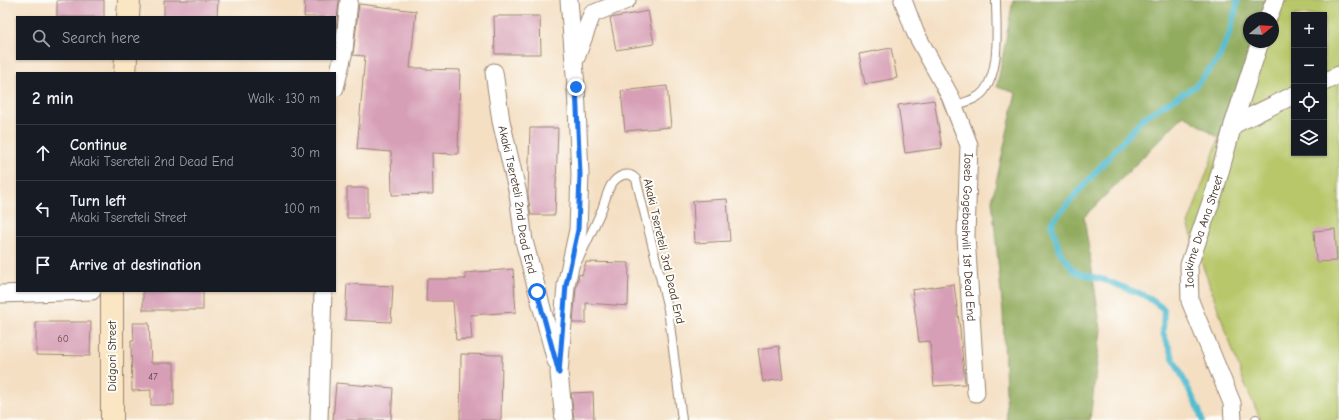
<!DOCTYPE html>
<meta charset="utf-8">
<style>
body{margin:0;font-family:"Comic Neue",sans-serif;background:#242831;color:#f1f3f6}
.controls{position:absolute;right:12px;top:12px;display:grid;overflow:hidden;border-radius:0px;box-shadow:0 1px 3px #0004}
.controls button{width:36px;height:36px;display:grid;place-items:center;padding:0;border:0;border-bottom:1px solid #363941;background:#171b24;color:#f1f3f6;font:20px sans-serif}
.compass{position:absolute;left:1243px;top:12px;width:36px;height:36px;border-radius:50%;background:#171b24;box-shadow:0 1px 3px #0004;rotate:72deg}
.stop{position:absolute;width:12px;height:12px;margin:-9px;border:3px solid #1a73e8;border-radius:50%;background:#fff}
.stop.end{background:#1a73e8;border-color:#fff;box-shadow:0 1px 4px #0008}
.list{margin:0;padding:0;list-style:none}
h2{display:flex;justify-content:space-between;align-items:center;height:52px;margin:0;padding:0 16px;font-size:17px}
h2 small{font-size:13px;font-weight:400;color:#9ea1a6}
.list li{display:grid;grid-template-columns:26px 1fr auto;gap:12px;align-items:center;box-sizing:border-box;height:56px;padding:0 16px;border-top:1px solid #363941}
.list b{display:block;font-size:15px;white-space:nowrap}
.list p{margin:0;font-size:13px;white-space:nowrap;color:#9ea1a6}
.list em{font-size:13px;font-style:normal;color:#9ea1a6}
.icon{flex:none;width:22px;height:22px;fill:none;stroke:currentColor;stroke-width:2;stroke-linecap:round;stroke-linejoin:round}
.map{position:relative;flex:none;width:1339px;height:420px;overflow:hidden}
.search{position:absolute;background:#171b24;box-shadow:0 1px 3px #0004;left:16px;top:16px;width:320px;height:44px;display:flex;align-items:center;gap:10px;box-sizing:border-box;padding:0 14px;border-radius:0px;color:#9ea1a6;font-size:15px}
.panel{position:absolute;background:#171b24;box-shadow:0 1px 3px #0004;left:16px;top:72px;width:320px;height:220px;border-radius:0px}
.map>svg:first-child{display:block}
</style>
<div class="map">
<svg width="1339" height="420" viewBox="0 0 1339 420">
<rect width="100%" height="100%" fill="#fdfcf7"/>
<filter id="ink" filterUnits="userSpaceOnUse"><feTurbulence type="fractalNoise" baseFrequency=".025" numOctaves="2"/><feDisplacementMap in="SourceGraphic" scale="8" xChannelSelector="R" yChannelSelector="G"/><feConvolveMatrix kernelMatrix="1 2 1 2 8 2 1 2 1" color-interpolation-filters="sRGB"/></filter>
<filter id="wash" filterUnits="userSpaceOnUse"><feTurbulence type="fractalNoise" baseFrequency=".012" numOctaves="4" result="noise"/><feDisplacementMap in="SourceGraphic" scale="16" xChannelSelector="R" yChannelSelector="G"/><feGaussianBlur stdDeviation="0.9" result="paint"/><feColorMatrix in="noise" values="0 0 0 0 0 0 0 0 0 0 0 0 0 0 0 0 0 1.4 0 .05"/><feComposite in="paint" operator="in"/></filter>
<g filter="url(#wash)">
<rect width="100%" height="100%" fill="#f4dfc3"/>
<path fill="#b8c76a" stroke="#7a7844" fill-rule="evenodd" d="M1270,0H1339V420H1261L1245,385L1188,224L1254,42H1273V18ZM1294,15H1324V153H1294Z"/>
<path fill="#92ac5e" stroke="#666b3e" d="M1013,0H1270L1263,18H1249V42H1254L1219,138L1184,115L1084,217L1101,330L1090,420H1007L1003,313L992,200L1016,93L997,87Z"/>
<g fill="none" stroke-linecap="round" stroke-linejoin="round">
<path stroke="#53bcd0" stroke-width="6" d="M1202,420L1199,410L1174,360L1163,333L1164,309L1146,296L1107,281L1075,272L1060,252L1051,223L1144,117L1194,87L1218,60L1230,32L1238,0"/>
</g>
<g id="blocks">
<path fill="#d79fb6" d="M57,0H104V17H57Z
M164,0H218L217,17H164Z
M305,0H339L335,40V17H304Z
M359,4L416,11L410,68H423V69L460,70L458,154L432,153L433,194L392,195L391,152L357,149L365,56L353,55Z
M648,11L654,44L616,50L610,18Z
M494,16H540L541,54H495Z
M891,48L897,78L865,84L859,54Z
M667,86L671,127L625,131L621,91Z
M934,100L942,148L905,153L898,105Z
M530,128H558L555,215H531L528,195Z
M347,188H368V218H347Z
M727,199L730,241L695,243L693,201Z
M1335,229L1337,261L1316,262L1314,231Z
M586,262L629,263L628,306L586,303V323H573L576,289L579,274L582,275Z
M513,269L516,312L470,315L472,339L456,340L453,301H426L427,279H466L465,273Z
M347,284L393,286L391,322L345,320Z
M954,284L960,330L965,384L934,386L930,341L919,342L912,290Z
M143,291H203V310H143Z
M36,322H91L90,356L36,355Z
M133,323H149L151,363H174V405H151V390L132,391L131,341H134Z
M779,346L783,379L763,382L758,349Z
M461,354L502,355L501,420H460Z
M336,383L393,388L391,420H333Z
M593,392L594,420H574L571,393Z"/>
</g>
</g>
<g filter="url(#ink)">
<use href="#blocks" fill-opacity="0" stroke="#988470" stroke-width="1"/>
<g fill="none" stroke-linecap="round" stroke-linejoin="round">
<defs>
<path id="lane" d="M954,106C964,102 977,100 984,91C1001,69 996,26 996,0
M577,262C586,245 594,227 602,209C605,201 607,192 611,185C617,176 628,170 636,179L668,309L682,420
M1256,419V420"/>
<g id="street">
<path id="s1" d="M903,0L915,32L950,96L969,145L966,236L976,393"/>
<path d="M1268,18L1275,0"/>
<path d="M576,58L592,14L627,0"/>
<path id="s2" d="M494,72L501,121L518,194L524,241L556,361"/>
<path d="M1324,82L1339,75"/>
<path d="M335,88L344,51L349,0"/>
<path d="M1233,125L1294,95"/>
<path d="M0,294L92,291"/>
<path d="M319,420L323,291"/>
<path d="M564,420L559,373L566,285L578,230L580,174L576,87L569,0"/>
<path id="s3" d="M1233,420L1232,403L1190,301L1189,265L1215,190L1233,125L1260,42"/>
</g>
<path id="secondary" d="M128,17L129,0
M125,73L126,59
M112,291V420"/>
</defs>
<use href="#lane" stroke="#988470" stroke-width="10"/>
<use href="#street" stroke="#988470" stroke-width="19"/>
<use href="#secondary" stroke="#988470" stroke-width="24"/>
<use href="#lane" stroke="#fff" stroke-width="8"/>
<use href="#street" stroke="#fff" stroke-width="17"/>
<use href="#secondary" stroke="#fbe6c4" stroke-width="22"/>
</g>
</g>
<g fill="none" stroke-linecap="round" stroke-linejoin="round" filter="url(#ink)">
<path stroke="#1a73e8" stroke-width="5" d="M537,292L559,373L566,285L578,230L580,174L576,87"/>
</g>
<g text-anchor="middle" dominant-baseline="central" stroke-width="4" stroke-linejoin="round" paint-order="stroke">
<g font-size="10" fill="#624744">
<text x="63" y="339">60</text>
<text x="153" y="377">47</text>
</g>
<g font-size="12" fill="#3b2a1e" stroke="#fdfcf7">
<text stroke="none"><textPath href="#s2" startOffset="130">Akaki Tsereteli 2nd Dead End</textPath></text>
<text stroke="none"><textPath href="#s3" startOffset="199">Ioakime Da Ana Street</textPath></text>
<text stroke="none"><textPath href="#s1" startOffset="252">Ioseb Gogebashvili 1st Dead End</textPath></text>
<text transform="translate(664 251) rotate(77)">Akaki Tsereteli 3rd Dead End</text>
<text transform="translate(112 356) rotate(-90)">Didgori Street</text>
</g>
</g>
</svg>
<div class="controls">
<button>+</button>
<button>−</button>
<button><svg class="icon" aria-label="locate" viewBox="0 0 24 24"><circle cx="12" cy="12" r="6"/><path d="M12 2v4M12 18v4M2 12h4M18 12h4"/></svg></button>
<button><svg class="icon" aria-label="layers" viewBox="0 0 24 24"><path d="M12 4l9 5-9 5-9-5zM3 14l9 5 9-5"/></svg></button>
</div>
<svg class="compass" viewBox="-18 -18 36 36"><path d="M0-13l5 13h-10z" fill="#e53935"/><path d="M0 13l5-13h-10z" fill="#9ea1a6"/></svg>
<div class="stop" style="left:537px;top:292px"></div>
<div class="stop end" style="left:576px;top:87px"></div>
<div class="search"><svg class="icon" aria-label="search" viewBox="0 0 24 24"><circle cx="10" cy="10" r="6"/><path d="M15 15l6 6"/></svg>Search here</div>
<section class="panel">
<h2>2 min<small>Walk · 130 m</small></h2>
<ul class="list">
<li><svg class="icon" aria-label="ahead" viewBox="0 0 24 24"><path d="M12 20V5M6 11l6-6 6 6"/></svg><div><b>Continue</b><p>Akaki Tsereteli 2nd Dead End</p></div><em>30 m</em></li>
<li><svg class="icon" aria-label="left" viewBox="0 0 24 24"><path d="M17 20v-9H6M10 6l-5 5 5 5"/></svg><div><b>Turn left</b><p>Akaki Tsereteli Street</p></div><em>100 m</em></li>
<li><svg class="icon" aria-label="arrive" viewBox="0 0 24 24"><path d="M6 21V4h12l-3 4 3 4H6"/></svg><div><b>Arrive at destination</b></div></li>
</ul>
</section>
</div>
